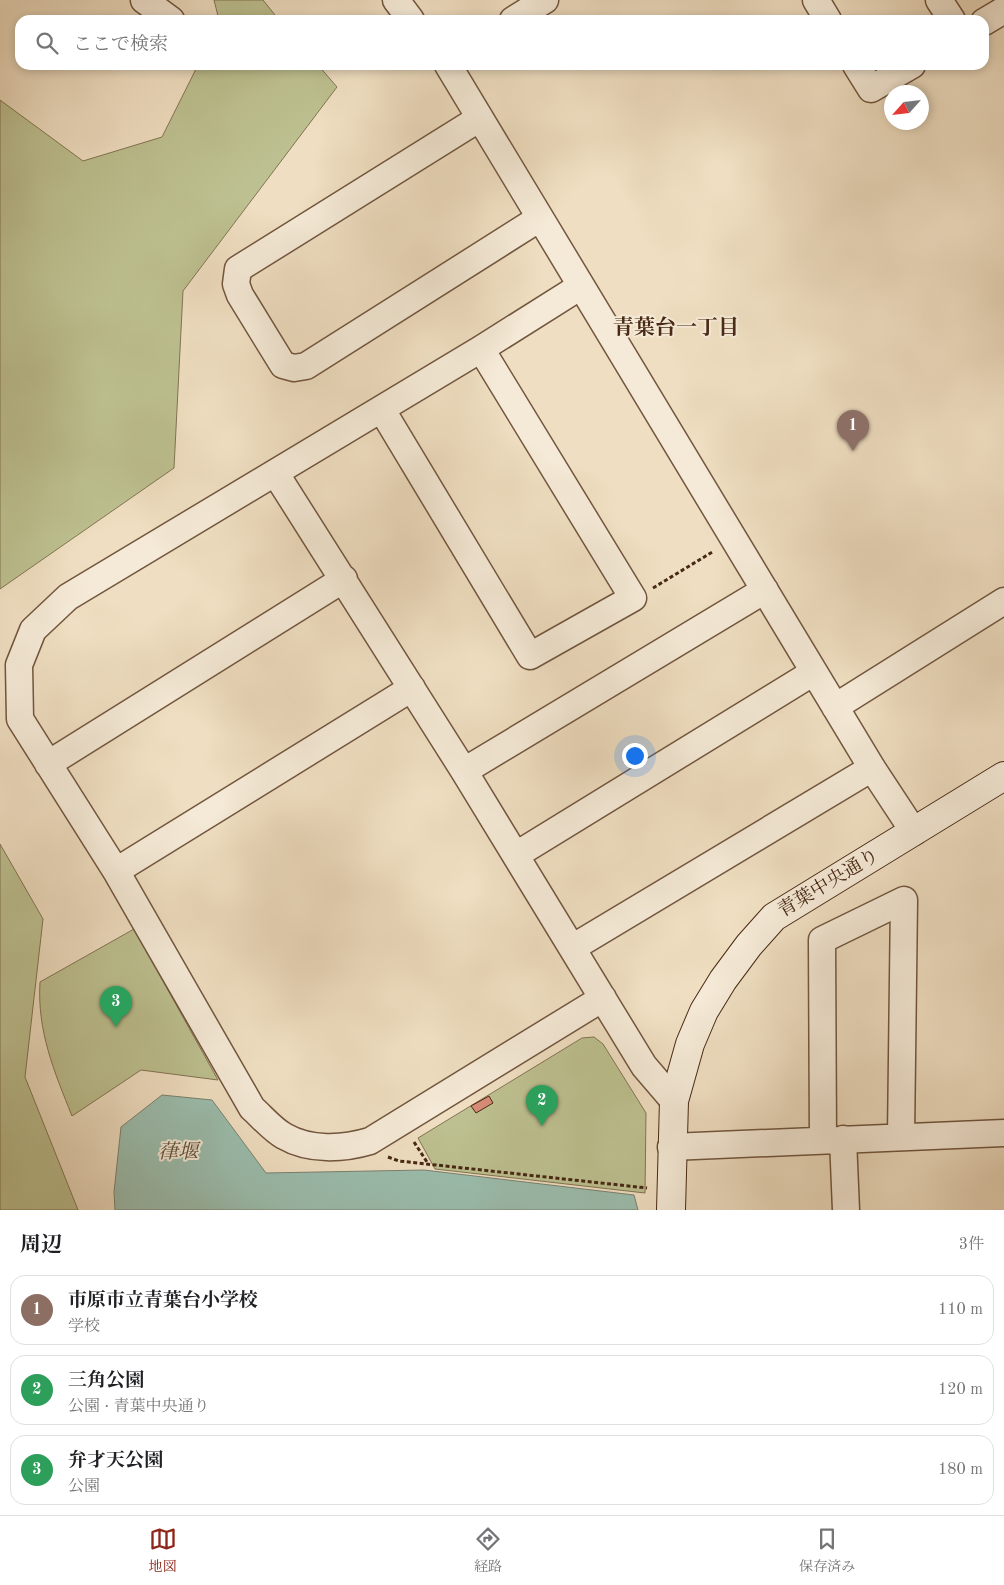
<!DOCTYPE html>
<html lang="ja">
<meta charset="utf-8">
<style>
body{margin:0;font-family:"Old Standard TT","Noto Serif JP",serif;background:#f6f6f6;color:#202124}
.compass{position:absolute;left:884px;top:85px;width:45px;height:45px;border-radius:50%;background:#fff;box-shadow:0 2px 8px #0003;rotate:243deg}
.you{position:absolute;left:634px;top:755px;width:18px;height:18px;margin:-12px;border:4px solid #fff;border-radius:50%;background:#1a73e8;box-shadow:0 0 0 8px #1a73e833}
.badge{display:grid;place-items:center;width:32px;height:32px;border-radius:50%;background:#8f2418;color:#fff;font-size:16px;font-weight:700}
.pin{position:absolute;translate:-50% -41px;filter:drop-shadow(0 1px 2px #0008)}
.pin::after{content:'';position:absolute;top:26px;width:18px;height:15px;background:inherit;clip-path:polygon(0 0,100% 0,50% 100%)}
.list{margin:0;padding:0;list-style:none}
h2{display:flex;justify-content:space-between;align-items:center;height:65px;margin:0;padding:0 20px;font-size:21px}
h2 small{font-size:16px;font-weight:400;color:#757577}
.list li{display:grid;grid-template-columns:32px 1fr auto;gap:15px;align-items:center;box-sizing:border-box;height:70px;margin:0 10px 10px;padding:0 10px;border:1px solid #e0e0e0;border-radius:15px}
.list b{display:block;font-size:19px;white-space:nowrap}
.list p{margin:0;font-size:16px;white-space:nowrap;color:#757577}
.list em{font-size:16px;font-style:normal;color:#757577}
.icon{flex:none;width:28px;height:28px;fill:none;stroke:currentColor;stroke-width:2;stroke-linecap:round;stroke-linejoin:round}
.map{position:relative;flex:none;width:1004px;height:1210px;overflow:hidden}
.search{position:absolute;background:#fff;box-shadow:0 2px 8px #0003;left:15px;right:15px;top:15px;height:55px;display:flex;align-items:center;gap:12px;box-sizing:border-box;padding:0 18px;border-radius:15px;color:#757577;font-size:19px}
.sheet{height:305px;background:#fff}
nav{display:flex;justify-content:space-around;align-items:center;box-sizing:border-box;height:70px;border-top:1px solid #e0e0e0;background:#fff;font-size:14px;color:#757577}
nav a{display:grid;justify-items:center;gap:2px}
nav .on{color:#8f2418}
.map>svg:first-child{display:block}
</style>
<div class="map">
<svg width="1004" height="1210" viewBox="0 0 1004 1210">
<rect width="100%" height="100%" fill="#efdec1"/>
<filter id="stains"><feTurbulence type="fractalNoise" baseFrequency=".004" numOctaves="4"/><feColorMatrix values="0 0 0 0 .2 0 0 0 0 .09 0 0 0 0 .02 0 0 0 .5 -.17"/></filter>
<radialGradient id="worn" r=".72"><stop offset=".6" stop-color="#630" stop-opacity="0"/><stop offset="1" stop-color="#630" stop-opacity=".3"/></radialGradient>
<path fill="#bdc090" stroke="#827452" d="M214,0H263L279,20H219Z
M198,65H318L337,87L183,291L174,468L0,589V100L83,161L162,137Z
M0,844L43,919L25,1077L78,1210H0Z
M134,929L218,1080L141,1070L72,1116C54,1071 37,1031 40,982Z
M594,1037L603,1044L646,1113L645,1193L435,1169L418,1138L582,1038Z"/>
<path fill="#9bbdad" stroke="#7a8270" d="M162,1095L212,1100L266,1173L424,1170L634,1195L638,1210H115L114,1192L121,1127Z"/>
<path fill="#d88c78" stroke="#482914" d="M489,1096L493,1103L476,1113L471,1106Z"/>
<g fill="none" stroke-linecap="round" stroke-linejoin="round">
<defs>
<path id="street" d="M144,0L171,20
M396,0L411,20
M816,0L828,20
M939,0L952,20
M513,20L545,0
M984,22L1004,10
M448,65L872,768L914,832
M856,65L871,89L912,65
M480,118L238,269L236,284L240,295L283,365L294,368L306,366L540,218
M581,286L481,349L68,597L33,630L19,665L20,719L116,871L252,1108C262,1117 273,1130 284,1136C310,1151 343,1149 370,1141L603,998
M382,410L530,656L633,598L481,349
M276,474L464,771L644,1066L674,1101
M835,707L1004,601
M48,764L344,579
M464,771L765,590
M516,855L814,672
M116,871L412,688
M572,948L872,768
M843,1139L846,1210
M823,1140L822,940L904,900L901,1137
M671,1147L1004,1133"/>
<path id="secondary" d="M671,1210L674,1101L690,1044L704,1011L723,980L749,945L774,917L1004,776"/>
</defs>
<use href="#street" stroke="#72563f" stroke-width="29"/>
<use href="#secondary" stroke="#482914" stroke-width="30"/>
<path stroke="#482914" stroke-width="3" stroke-dasharray="4 2.5" stroke-linecap="butt" d="M653,588L714,551
M414,1142L427,1162
M388,1157L399,1161L647,1188"/>
<use href="#street" stroke="#f5ead7" stroke-width="26"/>
<use href="#secondary" stroke="#f5ead7" stroke-width="28"/>
</g>
<g text-anchor="middle" dominant-baseline="central" stroke-width="4" stroke-linejoin="round" paint-order="stroke">
<g font-size="19" fill="#482914" stroke="#f5ead7">
<text transform="translate(829 884) rotate(-31)">青葉中央通り</text>
</g>
<g font-size="20" font-style="italic" fill="#5d4e3a" stroke="#f5ead7">
<text x="178" y="1153">葎堰</text>
</g>
<g font-size="21" font-weight="bold" fill="#482914" stroke="#f5ead7">
<text x="676" y="328">青葉台一丁目</text>
</g>
</g>
<rect width="100%" height="100%" filter="url(#stains)"/>
<rect width="100%" height="100%" fill="url(#worn)"/>
</svg>
<svg class="compass" viewBox="-18 -18 36 36"><path d="M0-13l5 13h-10z" fill="#e53935"/><path d="M0 13l5-13h-10z" fill="#757577"/></svg>
<div class="you"></div>
<div class="pin badge" style="left:853px;top:451px;background:#8d6e63">1</div>
<div class="pin badge" style="left:542px;top:1126px;background:#2e9e5b">2</div>
<div class="pin badge" style="left:116px;top:1027px;background:#2e9e5b">3</div>
<div class="search"><svg class="icon" aria-label="search" viewBox="0 0 24 24"><circle cx="10" cy="10" r="6"/><path d="M15 15l6 6"/></svg>ここで検索</div>
</div>
<section class="sheet">
<h2>周辺<small>3件</small></h2>
<ul class="list">
<li><span class="badge" style="background:#8d6e63">1</span><div><b>市原市立青葉台小学校</b><p>学校</p></div><em>110 m</em></li>
<li><span class="badge" style="background:#2e9e5b">2</span><div><b>三角公園</b><p>公園 · 青葉中央通り</p></div><em>120 m</em></li>
<li><span class="badge" style="background:#2e9e5b">3</span><div><b>弁才天公園</b><p>公園</p></div><em>180 m</em></li>
</ul>
</section>
<nav>
<a class="on"><svg class="icon" aria-label="map" viewBox="0 0 24 24"><path d="M3 6l6-2 6 2 6-2v14l-6 2-6-2-6 2zM9 4v14M15 6v14"/></svg>地図</a>
<a><svg class="icon" aria-label="directions" viewBox="0 0 24 24"><path d="M12 3l9 9-9 9-9-9zM9 14v-3h6M13 9l2 2-2 2"/></svg>経路</a>
<a><svg class="icon" aria-label="saved" viewBox="0 0 24 24"><path d="M7 4h10v16l-5-4-5 4z"/></svg>保存済み</a>
</nav>
